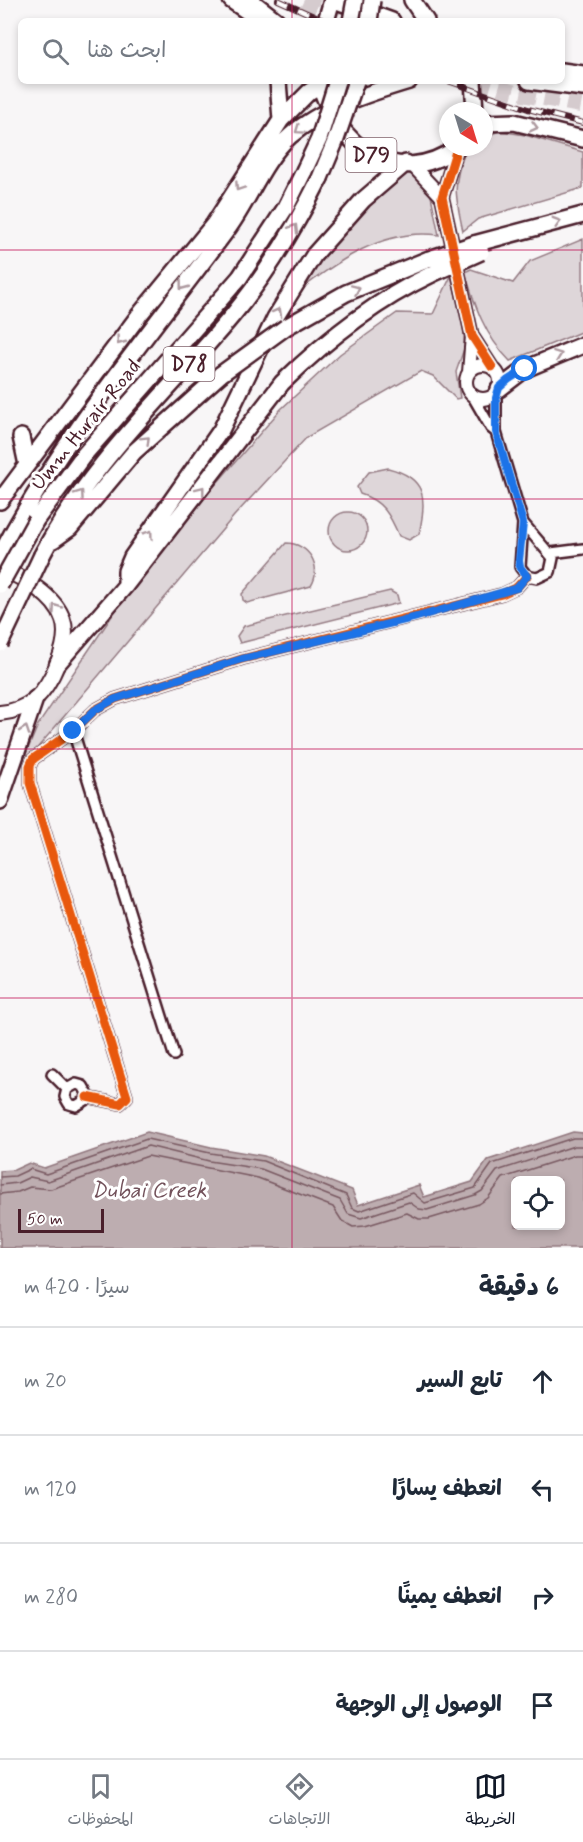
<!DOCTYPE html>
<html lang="ar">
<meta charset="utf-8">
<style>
body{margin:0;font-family:Mynerve,"Playpen Sans Arabic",sans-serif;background:#f2f2f3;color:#1f2937;direction:rtl}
.controls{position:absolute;right:18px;bottom:18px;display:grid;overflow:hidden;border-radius:9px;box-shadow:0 3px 9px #0003}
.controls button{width:54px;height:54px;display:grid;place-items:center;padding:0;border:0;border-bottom:2px solid #e0e1e3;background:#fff;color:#1f2937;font:30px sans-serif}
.compass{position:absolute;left:439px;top:102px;width:54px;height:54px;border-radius:50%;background:#fff;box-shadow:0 3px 9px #0003;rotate:142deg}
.scale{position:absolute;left:18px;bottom:15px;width:86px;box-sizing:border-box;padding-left:6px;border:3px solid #4a1f2b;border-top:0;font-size:16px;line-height:21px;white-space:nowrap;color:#4a1f2b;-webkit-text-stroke:4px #fff;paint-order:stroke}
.stop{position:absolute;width:18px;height:18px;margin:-14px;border:4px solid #1a73e8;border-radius:50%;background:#fff}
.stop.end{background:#1a73e8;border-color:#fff;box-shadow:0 2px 6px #0008}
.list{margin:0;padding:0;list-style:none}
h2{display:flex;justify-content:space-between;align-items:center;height:78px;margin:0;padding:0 24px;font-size:26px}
h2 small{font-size:20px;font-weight:400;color:#747a83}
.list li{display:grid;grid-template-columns:39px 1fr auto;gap:18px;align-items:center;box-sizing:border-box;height:108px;padding:0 24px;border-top:2px solid #e0e1e3}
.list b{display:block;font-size:22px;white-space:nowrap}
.list em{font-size:20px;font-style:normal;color:#747a83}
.icon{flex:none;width:33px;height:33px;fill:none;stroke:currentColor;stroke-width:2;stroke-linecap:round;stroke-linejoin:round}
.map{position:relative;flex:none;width:583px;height:1248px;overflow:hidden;direction:ltr}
.search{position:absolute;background:#fff;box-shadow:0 3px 9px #0003;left:18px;right:18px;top:18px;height:66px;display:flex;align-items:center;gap:15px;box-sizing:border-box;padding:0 21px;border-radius:9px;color:#747a83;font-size:22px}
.sheet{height:510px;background:#fff}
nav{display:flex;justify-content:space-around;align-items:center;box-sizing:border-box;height:84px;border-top:2px solid #e0e1e3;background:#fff;font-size:16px;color:#747a83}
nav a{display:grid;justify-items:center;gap:3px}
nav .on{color:#111827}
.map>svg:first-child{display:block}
</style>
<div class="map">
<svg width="583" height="1248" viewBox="0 0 583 1248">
<rect width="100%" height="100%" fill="#f8f6f7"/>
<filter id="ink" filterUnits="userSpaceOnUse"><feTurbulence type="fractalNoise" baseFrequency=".0167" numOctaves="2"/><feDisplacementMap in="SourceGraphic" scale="12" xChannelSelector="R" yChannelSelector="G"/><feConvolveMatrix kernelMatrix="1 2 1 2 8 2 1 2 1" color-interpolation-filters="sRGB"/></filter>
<g filter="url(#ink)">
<path fill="#ded6d9" stroke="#947a82" stroke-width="1.5" d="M499,131L525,135L583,152V188L478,219L463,231C455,196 452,183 466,149L484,147V137Z
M411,170L429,186L439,235C383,227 337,262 295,294C321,255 365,187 411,170Z
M583,239V331L510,361C484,335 475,306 465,272L471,269L513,283L530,261Z
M451,276L463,322L465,346L456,372L460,398L456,399L433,376L421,371L307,437L234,516L28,759L25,756L38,725L118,607L191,513L281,409L340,354L397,313L433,314Z
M388,468C427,478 427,499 419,534L409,540L399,536C390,515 383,501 360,494L357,487L369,472Z
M329 531a19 19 0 1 1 38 0a19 19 0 1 1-38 0Z
M286,543C309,543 323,567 311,586L247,603L243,600L242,594Z
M390,591L397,595L399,603L240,643L237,636L244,626Z"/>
<path fill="#bdadb0" stroke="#8f747b" stroke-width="1.5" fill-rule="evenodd" d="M147,1132L211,1147L264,1156L352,1190L358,1205L419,1185L424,1197L472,1182L488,1160L573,1132L583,1133V1248H0V1171L14,1170L29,1163L44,1168ZM516,1180H560V1226H516Z"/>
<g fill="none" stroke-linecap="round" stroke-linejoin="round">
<path stroke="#785860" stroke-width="1.5" d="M0,1177L15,1176L30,1169L46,1174L147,1139L210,1153L263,1161L346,1195L352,1208L359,1211L413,1193L425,1203L475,1188L492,1164L573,1138H583
M0,1185L17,1183L30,1177L48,1181L148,1146L209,1161L261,1169L340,1200L348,1214L361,1218L409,1202L419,1209L427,1210L475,1195L482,1191L497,1171L574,1146H583
M0,1194L18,1192L30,1187L51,1189L148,1156L258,1178L333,1207L342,1221L353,1227L365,1226L407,1213L419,1219H429L479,1204L488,1198L503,1178L575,1155H583"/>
<path stroke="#d5cbce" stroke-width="15" stroke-dasharray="15 8" stroke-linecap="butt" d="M304,0L346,21
M477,81L520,94L583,106"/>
<defs>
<path id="minor" d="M496,394V432L523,523
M472,395L491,428L496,432
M523,523L553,558L550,572L537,578L527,576L520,567Z
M551,553L583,549
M73,731L174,1055
M52,1074L67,1089L65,1097L69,1104L76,1106L86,1100L87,1093L83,1086L76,1084L67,1089
M87,1097L120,1104L127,1097L30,783V766L33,759L73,731L95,710L115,699L242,659L502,594L517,587L527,576"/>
<path id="tertiary" d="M457,148L442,197L472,336L492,367
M411,164L442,197
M466 382a17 17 0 1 1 34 0a17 17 0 1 1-34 0Z
M469,372L472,336"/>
<path id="secondary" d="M0,568C22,577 56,596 63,620C71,642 51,685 34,700C24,708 12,712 0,713"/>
<path id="primary" d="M231,0L261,21
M250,0L277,21
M334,0L392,21
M412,0L426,21
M326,21L332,0
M562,71L583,74
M278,81L281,120
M319,81C336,145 395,192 458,147
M473,81L475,111
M529,81L583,88
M484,123L514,122L583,139
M474,244L583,215
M286,327L346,293L429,259
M499,389L525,369L583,345
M21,437L27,465
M0,501L140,314L214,224L281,120L309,92L326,81
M36,520L83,456L240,277L286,207L304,171
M53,540L70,528L134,452L221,374
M42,555C90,463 166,395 232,316C267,274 295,228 320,178
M0,556C62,436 149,335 229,227C250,198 263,160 290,136C322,108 369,93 409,81
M126,585V571L132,557L221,430L275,318L314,255L363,200L406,163
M58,663L126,585L282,383C327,339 375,301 432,274
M0,801L35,699"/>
</defs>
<use href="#minor" stroke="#4a1f2b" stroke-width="14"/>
<use href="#tertiary" stroke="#4a1f2b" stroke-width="16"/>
<use href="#secondary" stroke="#4a1f2b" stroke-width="18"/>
<use href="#primary" stroke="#4a1f2b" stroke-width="20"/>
<use href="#minor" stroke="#fff" stroke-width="9"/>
<use href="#tertiary" stroke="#fff" stroke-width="12"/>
<use href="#secondary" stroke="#fff" stroke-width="14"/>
<use href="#primary" stroke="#fff" stroke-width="15"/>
<defs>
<path id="rail" d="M278,0L325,21
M448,81L528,109L583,123"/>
</defs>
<use href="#rail" stroke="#4a1f2b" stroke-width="6"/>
<use href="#rail" stroke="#fff" stroke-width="4" stroke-dasharray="11" stroke-linecap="butt"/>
<defs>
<path id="primary-bridge" d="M351,21L355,0
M369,21L372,0
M304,171L319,139L337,81
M320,178L335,142L356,81
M429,259L474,244
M432,274L481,252
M221,374L286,327
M0,585L36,520
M0,644L42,555"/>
</defs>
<use href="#primary-bridge" stroke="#4a1f2b" stroke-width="20" stroke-linecap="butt"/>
<use href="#primary-bridge" stroke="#fff" stroke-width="15"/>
<defs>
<path id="cycleway" d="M457,148L442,197L472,336L492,367
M87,1097L120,1104L127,1097L30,783V766L33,759L73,731L95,710L115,699L242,659L502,594L517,587L527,576"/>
</defs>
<use href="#cycleway" stroke="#fff" stroke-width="13"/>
<use href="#cycleway" stroke="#e8590c" stroke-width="9"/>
</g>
<defs><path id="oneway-chevron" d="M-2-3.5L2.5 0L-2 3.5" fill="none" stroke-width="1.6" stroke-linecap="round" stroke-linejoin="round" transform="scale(1.5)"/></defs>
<g stroke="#ae9aa0">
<use href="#oneway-chevron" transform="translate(534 127) rotate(15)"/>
<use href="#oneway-chevron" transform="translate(299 130) rotate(145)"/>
<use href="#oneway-chevron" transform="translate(239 187) rotate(124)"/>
<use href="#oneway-chevron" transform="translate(557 222) rotate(-16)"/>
<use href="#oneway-chevron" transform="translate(294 228) rotate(-59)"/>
<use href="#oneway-chevron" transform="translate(183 286) rotate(127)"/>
<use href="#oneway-chevron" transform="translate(356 289) rotate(-24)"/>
<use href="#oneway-chevron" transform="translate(278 312) rotate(-61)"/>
<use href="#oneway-chevron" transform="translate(120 341) rotate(127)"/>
<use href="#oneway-chevron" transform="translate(558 355) rotate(-20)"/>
<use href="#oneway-chevron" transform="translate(146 440) rotate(-45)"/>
<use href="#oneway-chevron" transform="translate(201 490) rotate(-52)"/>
<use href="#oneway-chevron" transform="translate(80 494) rotate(-55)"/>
<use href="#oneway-chevron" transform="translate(149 534) rotate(-54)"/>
<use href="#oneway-chevron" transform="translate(56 608) rotate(-125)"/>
<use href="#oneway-chevron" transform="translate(25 730) rotate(-71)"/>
</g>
</g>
<g fill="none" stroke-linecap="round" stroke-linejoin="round" filter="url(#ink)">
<path stroke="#1a73e8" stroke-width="8" d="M73,731L95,710L115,699L242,659L417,617L517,588L527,576L520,567L519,561L523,523L496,432V398L499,388L508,380L525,369"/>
</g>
<path fill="none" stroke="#c2185b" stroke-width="1.5" stroke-opacity="0.55" d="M292,0V21M292,81V1248M0,250H583M0,499H583M0,749H583M0,998H583"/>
<g text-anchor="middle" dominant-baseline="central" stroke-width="6" stroke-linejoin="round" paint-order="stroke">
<g fill="#fff" stroke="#80626b" stroke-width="1.5">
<rect x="345.5" y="138" width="51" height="34" rx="4.5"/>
<rect x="163.5" y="347" width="51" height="34" rx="4.5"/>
</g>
<g font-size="20" font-weight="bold" fill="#4a1f2b">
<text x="371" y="155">D79</text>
<text x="189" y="364">D78</text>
</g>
<g font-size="21" fill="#4a1f2b" stroke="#fff">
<text transform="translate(86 425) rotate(-51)">Umm Hurair Road</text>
</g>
<g font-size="22" font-style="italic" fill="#72515a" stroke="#fff">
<text x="149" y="1191">Dubai Creek</text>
</g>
</g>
</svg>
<div class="controls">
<button><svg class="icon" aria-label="locate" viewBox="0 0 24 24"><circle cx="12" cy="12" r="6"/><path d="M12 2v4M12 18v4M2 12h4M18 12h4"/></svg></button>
</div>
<svg class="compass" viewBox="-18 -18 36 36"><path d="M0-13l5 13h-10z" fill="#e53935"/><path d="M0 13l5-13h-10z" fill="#747a83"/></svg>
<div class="scale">50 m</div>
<div class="stop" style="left:525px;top:369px"></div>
<div class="stop end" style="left:73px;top:731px"></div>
<div class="search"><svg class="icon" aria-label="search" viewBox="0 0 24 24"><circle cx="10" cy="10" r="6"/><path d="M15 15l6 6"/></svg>ابحث هنا</div>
</div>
<section class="sheet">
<h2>6 دقيقة<small>سيرًا · 420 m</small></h2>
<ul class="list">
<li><svg class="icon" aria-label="ahead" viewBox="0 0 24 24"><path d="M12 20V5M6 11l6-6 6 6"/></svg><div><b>تابع السير</b></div><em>20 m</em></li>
<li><svg class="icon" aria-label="left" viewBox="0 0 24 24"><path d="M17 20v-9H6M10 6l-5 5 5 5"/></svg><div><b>انعطف يسارًا</b></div><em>120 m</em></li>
<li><svg class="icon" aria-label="right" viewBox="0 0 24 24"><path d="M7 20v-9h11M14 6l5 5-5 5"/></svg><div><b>انعطف يمينًا</b></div><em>280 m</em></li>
<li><svg class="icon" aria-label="arrive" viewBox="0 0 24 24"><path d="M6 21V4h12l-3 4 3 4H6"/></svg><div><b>الوصول إلى الوجهة</b></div></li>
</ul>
</section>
<nav>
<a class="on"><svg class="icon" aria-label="map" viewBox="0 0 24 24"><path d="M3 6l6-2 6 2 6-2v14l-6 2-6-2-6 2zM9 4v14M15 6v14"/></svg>الخريطة</a>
<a><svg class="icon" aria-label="directions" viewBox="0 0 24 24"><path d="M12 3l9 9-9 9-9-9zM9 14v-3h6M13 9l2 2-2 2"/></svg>الاتجاهات</a>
<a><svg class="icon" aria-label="saved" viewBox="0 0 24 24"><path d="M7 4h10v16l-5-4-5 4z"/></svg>المحفوظات</a>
</nav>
